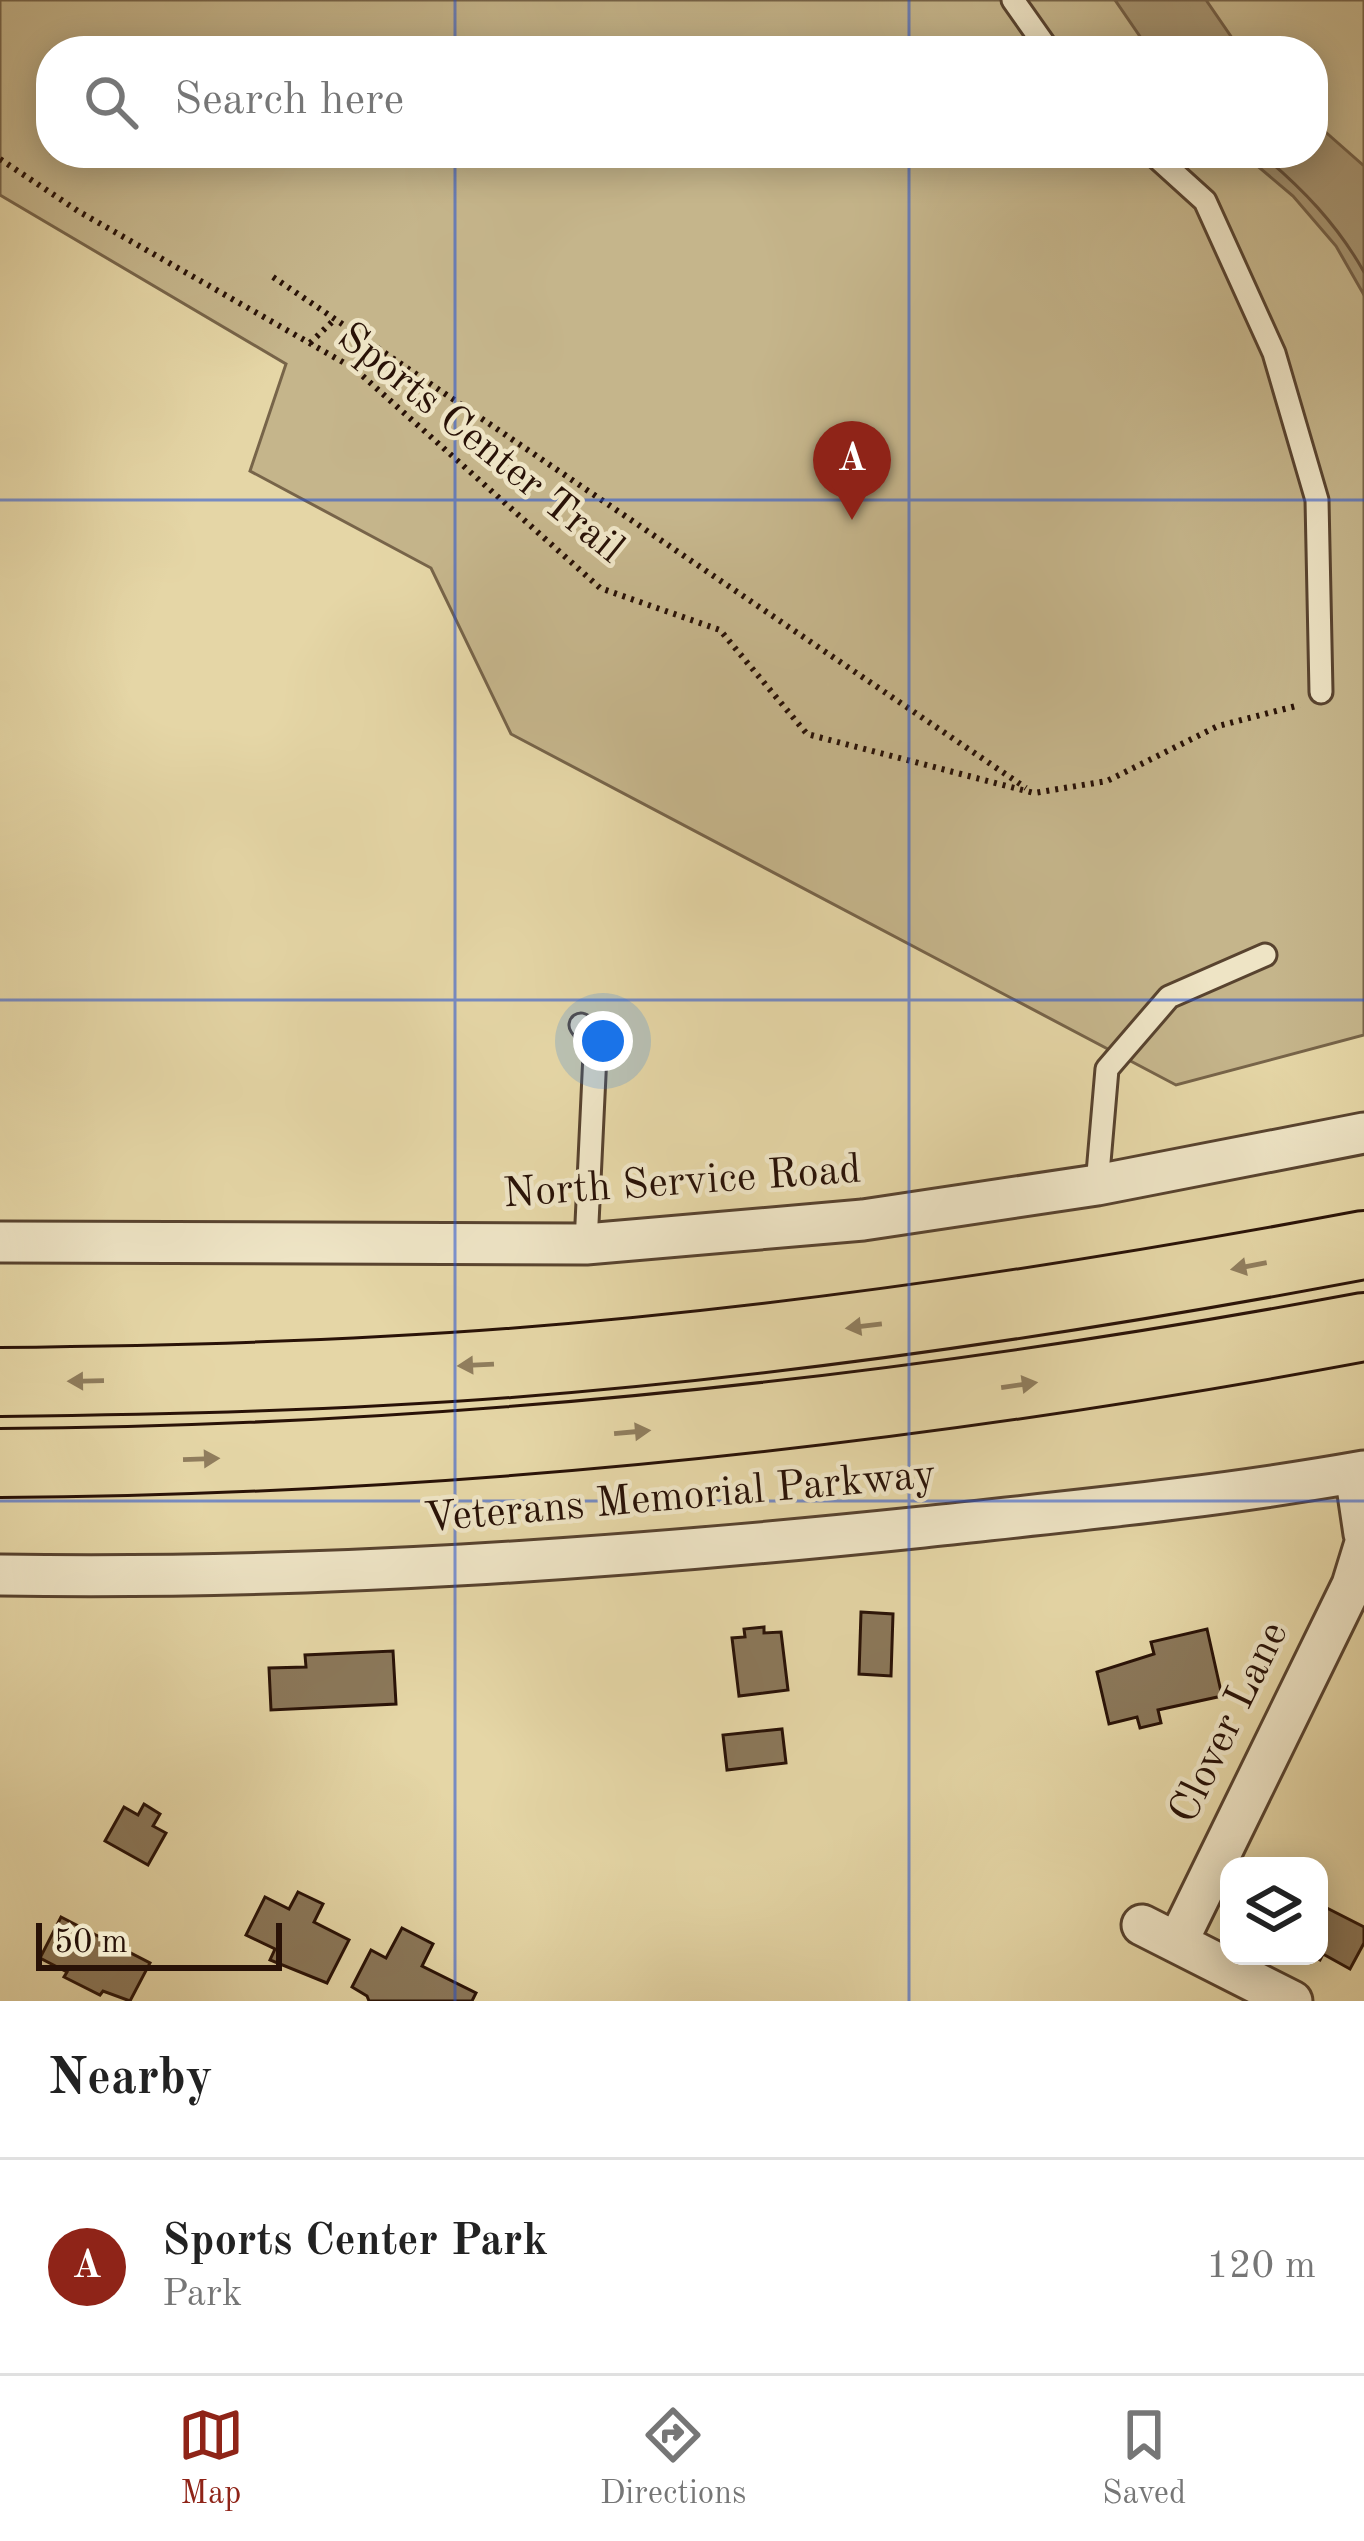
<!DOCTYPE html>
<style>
body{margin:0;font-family:"Old Standard TT",serif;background:#f2f2f2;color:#222}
.controls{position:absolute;right:36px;bottom:36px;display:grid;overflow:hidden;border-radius:24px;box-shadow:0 6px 30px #0003}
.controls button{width:108px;height:108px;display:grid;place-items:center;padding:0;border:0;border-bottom:3px solid #e0e0e0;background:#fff;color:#222;font:60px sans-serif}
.scale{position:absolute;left:36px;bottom:30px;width:246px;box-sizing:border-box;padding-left:12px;border:6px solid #291207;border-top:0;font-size:33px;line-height:42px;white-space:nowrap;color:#291207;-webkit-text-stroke:9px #eee4c5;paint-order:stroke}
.you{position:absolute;left:603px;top:1041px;width:42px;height:42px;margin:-30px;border:9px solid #fff;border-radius:50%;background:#1a73e8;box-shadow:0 0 0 18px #1a73e833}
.badge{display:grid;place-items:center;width:78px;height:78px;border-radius:50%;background:#8f2418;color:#fff;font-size:39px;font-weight:700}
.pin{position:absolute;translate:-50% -99px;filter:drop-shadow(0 3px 6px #0008)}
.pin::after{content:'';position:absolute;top:63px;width:42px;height:36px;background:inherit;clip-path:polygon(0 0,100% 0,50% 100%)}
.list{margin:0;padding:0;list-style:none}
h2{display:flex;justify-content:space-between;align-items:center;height:156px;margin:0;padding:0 48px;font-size:51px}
h2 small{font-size:39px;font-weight:400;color:#767676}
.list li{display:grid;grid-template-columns:78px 1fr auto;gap:36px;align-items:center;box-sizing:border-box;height:216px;padding:0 48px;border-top:3px solid #e0e0e0}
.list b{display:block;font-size:45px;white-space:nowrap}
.list p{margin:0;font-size:39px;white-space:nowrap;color:#767676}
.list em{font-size:39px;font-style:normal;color:#767676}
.icon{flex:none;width:66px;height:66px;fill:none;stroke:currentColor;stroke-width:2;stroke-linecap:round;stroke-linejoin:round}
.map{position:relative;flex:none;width:1364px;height:2001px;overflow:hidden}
.search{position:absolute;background:#fff;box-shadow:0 6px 30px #0003;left:36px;right:36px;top:36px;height:132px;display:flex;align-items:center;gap:30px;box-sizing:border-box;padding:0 42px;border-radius:48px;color:#767676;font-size:45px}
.sheet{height:372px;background:#fff}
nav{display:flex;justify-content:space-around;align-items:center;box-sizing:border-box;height:168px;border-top:3px solid #e0e0e0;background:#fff;font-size:33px;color:#767676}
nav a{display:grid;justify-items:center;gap:6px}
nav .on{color:#8f2418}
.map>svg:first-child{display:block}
</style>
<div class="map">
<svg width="1364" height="2001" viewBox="0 0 1364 2001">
<rect width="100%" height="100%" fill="#e5d6a6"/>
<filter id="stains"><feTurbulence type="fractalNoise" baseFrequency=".00167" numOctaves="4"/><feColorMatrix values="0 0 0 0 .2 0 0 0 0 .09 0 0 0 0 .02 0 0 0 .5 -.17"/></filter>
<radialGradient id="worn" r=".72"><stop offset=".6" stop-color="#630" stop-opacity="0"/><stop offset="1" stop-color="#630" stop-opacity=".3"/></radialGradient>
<path fill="#c5b58b" stroke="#776449" stroke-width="3" fill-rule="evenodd" d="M0,0H1364V1035L1176,1085L511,734L431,568L250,471L286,364L0,195ZM51,51H1313V153H51Z"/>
<path fill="#a59370" stroke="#735f46" stroke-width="3" d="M1115,0H1206L1241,51H1150Z
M1313,121L1364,166V295L1336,246L1293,196L1242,153H1313Z"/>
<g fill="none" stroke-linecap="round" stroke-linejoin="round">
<path stroke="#67523c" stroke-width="3" d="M1260,153C1302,188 1337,224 1364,272"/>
</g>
<path fill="#8b785a" stroke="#291207" stroke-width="3" d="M861,1612L893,1614L891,1676L859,1674Z
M764,1627V1633L781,1632L788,1690L739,1696L732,1638L745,1637L744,1629Z
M1207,1629L1222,1696L1158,1710L1161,1723L1140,1728L1137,1717L1109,1724L1097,1672L1154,1654L1151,1642Z
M393,1651L396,1704L271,1710L269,1668L306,1667L305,1655Z
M782,1729L786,1763L727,1770L723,1735Z
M144,1804L160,1814L153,1826L166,1833L148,1865L105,1841L124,1807L138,1815Z
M298,1892L323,1904L314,1922L349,1940L327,1983L270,1960L275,1949L246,1935L265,1897L289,1909Z
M1319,1904L1364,1927V1943L1350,1969L1323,1954L1320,1960L1313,1956H1319Z
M61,1917L150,1963L130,2001L103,1991L100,1995L64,1977L67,1972L40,1958Z
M402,1928L433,1944L422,1966L476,1993L472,2001H369L367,1996L352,1987L371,1950L386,1958Z"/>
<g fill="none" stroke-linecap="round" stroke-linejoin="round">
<defs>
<path id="service" d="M1013,0L1049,51
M1152,153L1205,201L1274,353L1317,500L1321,692
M581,1025L592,1040L595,1054L586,1244
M1097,1185L1107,1069L1169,997L1265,955"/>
<path id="minor" d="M0,1242L586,1244L863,1220L1097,1185L1364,1133
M1355,1473L1364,1534
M0,1575C309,1580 616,1559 923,1527C1070,1511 1219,1497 1364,1471
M1142,1925L1292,2001
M1178,1941L1352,1585L1364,1546"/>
<path id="motorway" d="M0,1382C170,1380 339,1376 509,1363C796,1341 1081,1298 1364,1245
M0,1463C459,1460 913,1411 1364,1327"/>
</defs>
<use href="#service" stroke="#58432f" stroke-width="27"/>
<use href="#minor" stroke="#58432f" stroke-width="45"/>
<use href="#motorway" stroke="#291207" stroke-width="72"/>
<path stroke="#291207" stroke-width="6" stroke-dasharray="3 6" stroke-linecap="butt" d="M0,159L78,211L355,369L600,588L720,630L807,734L1034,793L1107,781L1218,726L1300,705
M273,277L1026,788
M310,343L335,319"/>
<use href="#service" stroke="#eee4c5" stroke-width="21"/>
<use href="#minor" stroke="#eee4c5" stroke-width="39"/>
<use href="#motorway" stroke="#e5d6a6" stroke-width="66"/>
</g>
<defs><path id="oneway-solid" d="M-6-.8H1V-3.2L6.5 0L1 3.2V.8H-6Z" transform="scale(3)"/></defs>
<g fill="#907e5e">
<use href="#oneway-solid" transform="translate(1249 1266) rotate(169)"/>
<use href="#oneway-solid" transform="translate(864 1326) rotate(173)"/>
<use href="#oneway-solid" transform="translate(476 1365) rotate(177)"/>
<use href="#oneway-solid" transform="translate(86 1381) rotate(179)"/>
<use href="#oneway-solid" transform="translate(1019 1385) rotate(-8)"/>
<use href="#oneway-solid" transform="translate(632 1432) rotate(-5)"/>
<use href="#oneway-solid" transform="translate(201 1459) rotate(-2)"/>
</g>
<path fill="none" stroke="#1d4ed8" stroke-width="3" stroke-opacity="0.55" d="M455,0V51M909,0V51M455,153V2001M909,153V2001M0,500H1364M0,1000H1364M0,1501H1364"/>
<g text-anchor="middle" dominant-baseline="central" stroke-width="9" stroke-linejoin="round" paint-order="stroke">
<g font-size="42" fill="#291207" stroke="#eee4c5">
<text transform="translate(480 444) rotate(39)">Sports Center Trail</text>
<text transform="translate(682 1183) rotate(-4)">North Service Road</text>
<text transform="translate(680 1498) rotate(-5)">Veterans Memorial Parkway</text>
<text transform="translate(1230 1723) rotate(-64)">Clover Lane</text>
</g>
</g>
<rect width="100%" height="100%" filter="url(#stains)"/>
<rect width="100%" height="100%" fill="url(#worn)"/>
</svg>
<div class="controls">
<button><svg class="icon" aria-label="layers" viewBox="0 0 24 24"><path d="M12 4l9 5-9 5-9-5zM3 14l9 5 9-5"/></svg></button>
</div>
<div class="scale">50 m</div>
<div class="you"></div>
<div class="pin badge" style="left:852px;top:520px">A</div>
<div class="search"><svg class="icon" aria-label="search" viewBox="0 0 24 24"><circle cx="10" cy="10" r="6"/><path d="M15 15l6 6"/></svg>Search here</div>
</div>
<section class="sheet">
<h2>Nearby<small></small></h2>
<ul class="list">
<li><span class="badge">A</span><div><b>Sports Center Park</b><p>Park</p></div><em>120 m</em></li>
</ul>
</section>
<nav>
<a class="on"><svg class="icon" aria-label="map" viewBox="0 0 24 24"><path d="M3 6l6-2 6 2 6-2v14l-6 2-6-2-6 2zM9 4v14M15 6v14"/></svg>Map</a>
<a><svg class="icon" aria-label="directions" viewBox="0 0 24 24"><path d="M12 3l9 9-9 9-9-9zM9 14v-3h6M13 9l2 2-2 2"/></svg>Directions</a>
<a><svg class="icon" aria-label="saved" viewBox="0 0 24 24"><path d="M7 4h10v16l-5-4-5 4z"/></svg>Saved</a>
</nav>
